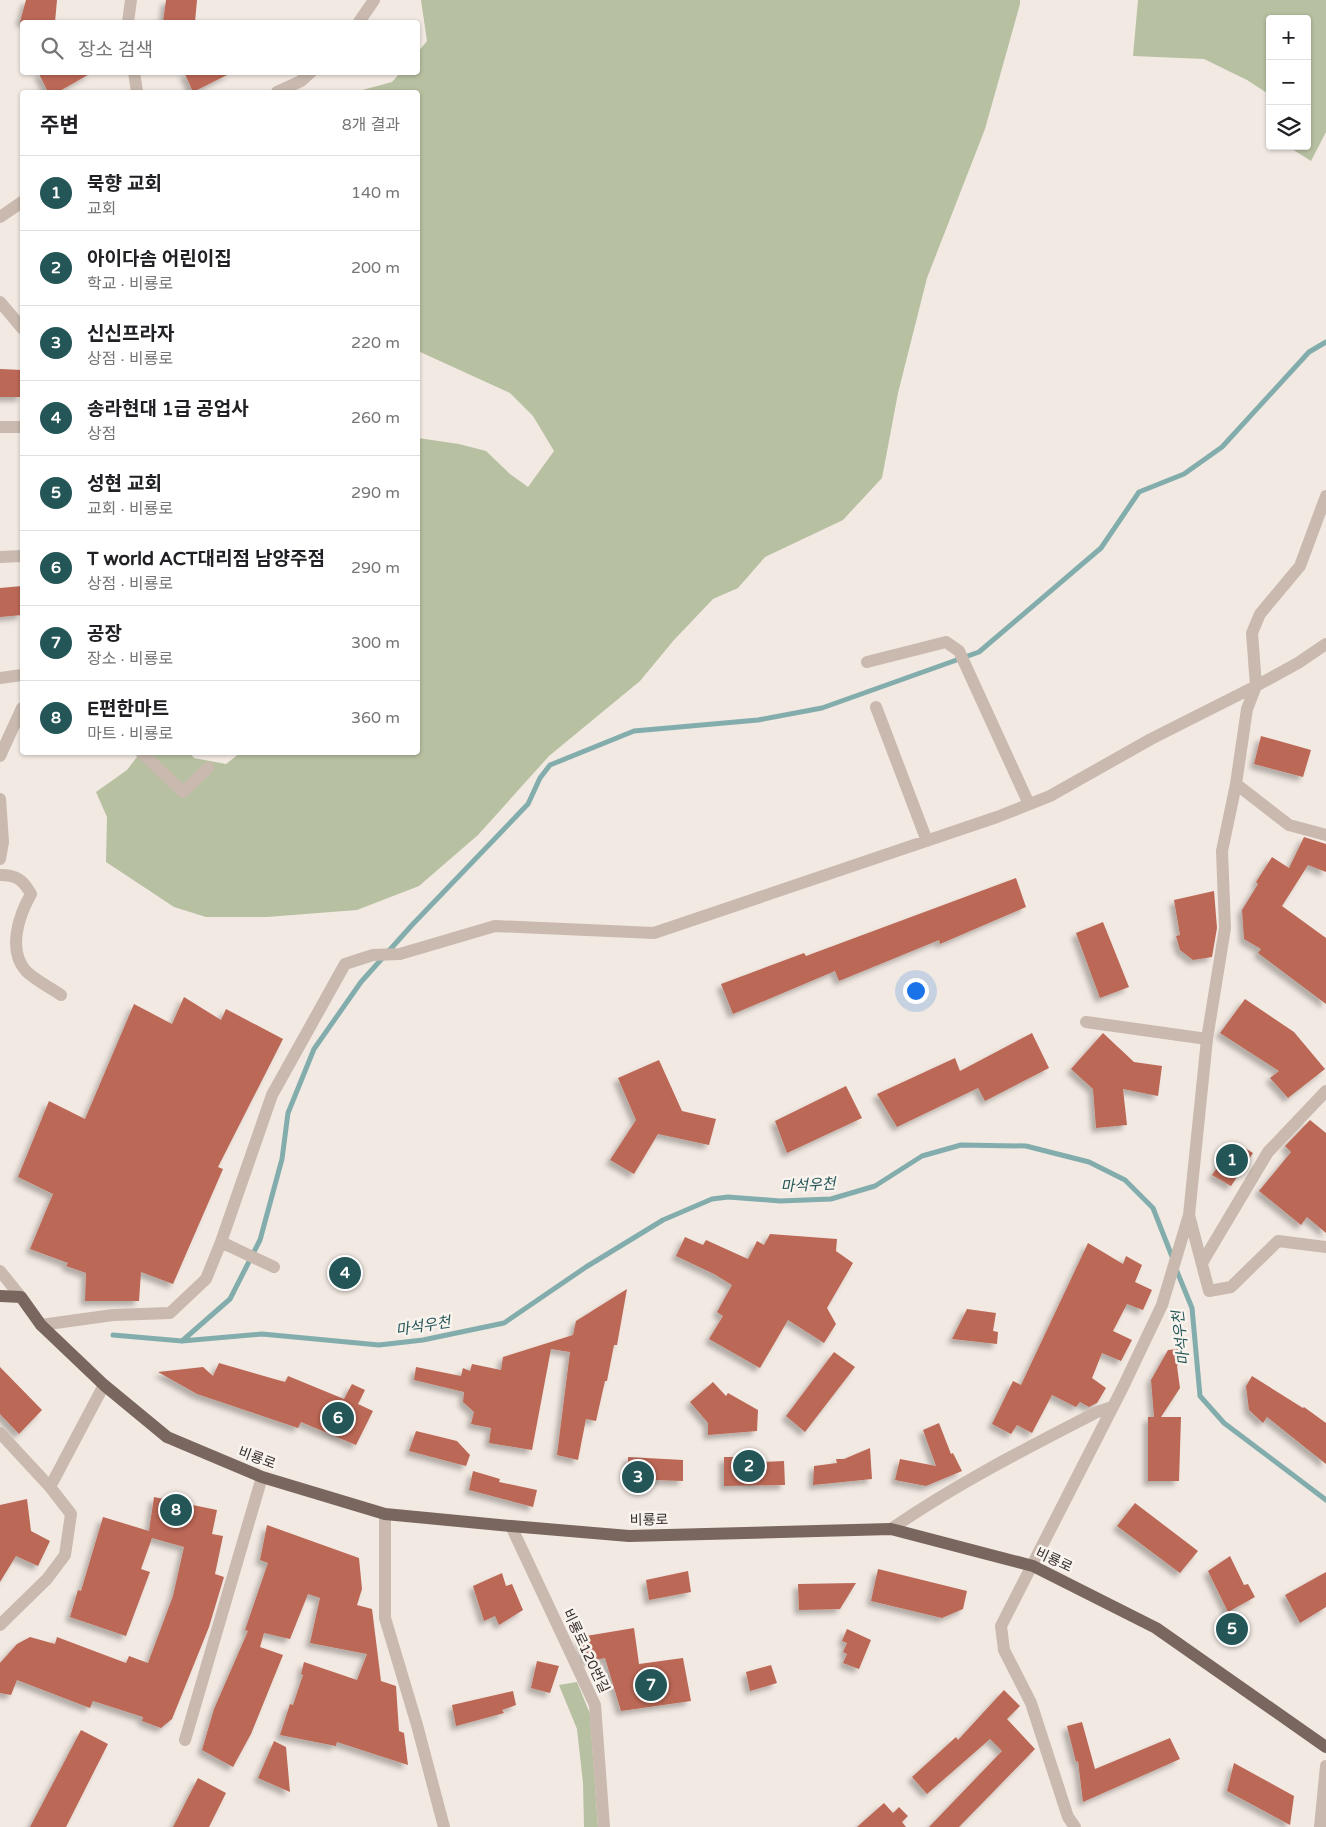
<!DOCTYPE html>
<html lang="ko">
<meta charset="utf-8">
<style>
body{margin:0;font-family:"Varela Round","Noto Sans KR",sans-serif;background:#f6f6f6;color:#202124}
.controls{position:absolute;right:15px;top:15px;display:grid;overflow:hidden;border-radius:5px;box-shadow:0 1px 4px #0004}
.controls button{width:45px;height:45px;display:grid;place-items:center;padding:0;border:0;border-bottom:1px solid #e0e0e0;background:#fff;color:#202124;font:25px sans-serif}
.you{position:absolute;left:915px;top:990px;width:18px;height:18px;margin:-12px;border:4px solid #fff;border-radius:50%;background:#1a73e8;box-shadow:0 0 0 8px #1a73e833}
.badge{display:grid;place-items:center;width:32px;height:32px;border-radius:50%;background:#245657;color:#fff;font-size:16px;font-weight:700}
.pin{position:absolute;translate:-50% -50%;border:2px solid #fff;box-shadow:0 1px 5px #0006}
.list{margin:0;padding:0;list-style:none}
h2{display:flex;justify-content:space-between;align-items:center;height:65px;margin:0;padding:0 20px;font-size:21px}
h2 small{font-size:16px;font-weight:400;color:#757577}
.list li{display:grid;grid-template-columns:32px 1fr auto;gap:15px;align-items:center;box-sizing:border-box;height:75px;padding:0 20px;border-top:1px solid #e0e0e0}
.list b{display:block;font-size:19px;white-space:nowrap}
.list p{margin:0;font-size:16px;white-space:nowrap;color:#757577}
.list em{font-size:16px;font-style:normal;color:#757577}
.icon{flex:none;width:28px;height:28px;fill:none;stroke:currentColor;stroke-width:2;stroke-linecap:round;stroke-linejoin:round}
.map{position:relative;flex:none;width:1326px;height:1827px;overflow:hidden}
.search{position:absolute;background:#fff;box-shadow:0 1px 4px #0004;left:20px;top:20px;width:400px;height:55px;display:flex;align-items:center;gap:12px;box-sizing:border-box;padding:0 18px;border-radius:5px;color:#757577;font-size:19px}
.panel{position:absolute;background:#fff;box-shadow:0 1px 4px #0004;left:20px;top:90px;width:400px;height:665px;border-radius:5px}
.map>svg:first-child{display:block}
</style>
<div class="map">
<svg width="1326" height="1827" viewBox="0 0 1326 1827">
<defs>
<filter id="shadow"><feDropShadow dx="-4.5" dy="4.5" stdDeviation="2.5" flood-color="#0004"/></filter>
</defs>
<rect width="100%" height="100%" fill="#f2e9e2"/>
<path fill="#b8c0a2" d="M421,0H1020V4L985,129L927,278L898,393L882,478L843,520L765,557L738,588L713,599L674,640L640,681L549,756L478,835L419,886L357,910L267,917H206L174,907L106,862L107,817L96,792L127,770L140,753H190L194,758L226,764L240,753L418,752V438L459,444L486,451L510,474L528,487L554,451L533,416L510,393L418,351V92H355L392,82L400,73L418,72V52L427,41Z
M1138,0H1326V132L1311,161L1287,146H1307V19H1270V95L1247,80L1204,59L1133,56Z
M577,1682L590,1714L598,1827H584L583,1783L577,1729L559,1685Z"/>
<g fill="none" stroke-linecap="round" stroke-linejoin="round">
<path stroke="#83adac" stroke-width="5" d="M1176,1269L1192,1308L1200,1396L1224,1423L1326,1500
M113,1335L182,1341L262,1334L379,1345L423,1340L504,1323L586,1267L663,1220L712,1199L728,1197L780,1201L831,1199L875,1186L922,1156L961,1145L1026,1146L1089,1162L1125,1180L1153,1208L1173,1259
M182,1341L230,1299L260,1240L282,1159L288,1113L314,1049L361,982L412,925L528,804L540,778L550,765L634,731L758,720L822,708L979,652L1101,548L1139,492L1184,474L1222,447L1309,352L1326,342"/>
</g>
<path fill="#bc6856" filter="url(#shadow)" d="M26,0H57L55,22H20Z
M166,0H197L195,22H163Z
M38,72H93L58,92H48Z
M184,72H233L193,92Z
M0,369L22,370V397H0Z
M22,586V615L0,617V588Z
M1261,736L1311,750L1303,777L1254,764Z
M1304,837L1326,844V872L1308,865L1282,906L1326,938V1004L1258,953L1261,949L1244,939L1242,910L1258,884L1256,882L1272,857L1289,868Z
M1016,878L1026,907L940,944L939,940L839,981L835,971L733,1014L721,984L804,953L806,956Z
M1214,891L1217,928L1212,957L1193,960L1180,950L1176,936L1180,935L1174,900Z
M1103,922L1129,987L1100,998L1076,933Z
M184,997L221,1020L226,1009L283,1039L218,1167L223,1169L173,1284L141,1272L139,1301H85L86,1273L66,1266L68,1263L30,1249L53,1194L18,1177L49,1101L85,1119L134,1004L172,1024Z
M1245,999L1294,1032L1325,1069L1288,1098L1270,1078L1279,1071L1220,1033Z
M1032,1033L1049,1068L985,1101L978,1088L897,1127L877,1094L955,1058L960,1071Z
M1103,1033L1134,1062L1162,1066L1158,1096L1123,1089L1127,1125L1096,1128L1093,1089L1071,1069Z
M659,1060L682,1111L716,1119L709,1145L658,1134L634,1174L610,1160L636,1120L618,1078Z
M846,1086L862,1118L787,1153L775,1121Z
M1310,1120L1326,1133V1233L1307,1217L1301,1225L1259,1191L1291,1152L1285,1146Z
M1235,1142L1253,1153L1231,1186L1212,1175Z
M770,1234L837,1239L836,1251L853,1263L827,1308L836,1324L824,1343L788,1320L760,1368L709,1339L723,1316L717,1312L732,1285L714,1274L676,1256L685,1237L703,1245L706,1240L748,1259L757,1241L764,1245Z
M1088,1243L1123,1264L1126,1256L1142,1265L1135,1282L1152,1290L1143,1310L1127,1304L1113,1331L1132,1340L1121,1361L1102,1353L1092,1378L1106,1388L1097,1403L1089,1407L1080,1402L1076,1407L1052,1395L1032,1433L1017,1425L1011,1434L992,1424L1013,1381L1021,1385Z
M627,1289L617,1345H614L607,1381H605L596,1421L586,1419L578,1460L557,1455L570,1352L551,1349L532,1450L489,1443L491,1428L471,1424L474,1412L463,1402L464,1392L414,1380L416,1367L461,1376L463,1368L470,1371L472,1364L501,1370L503,1357L573,1335L576,1321Z
M967,1309L996,1313L993,1331L998,1332L997,1344L952,1339Z
M1178,1349L1180,1362L1177,1366L1180,1388L1161,1417H1181L1179,1481H1148V1417H1154L1151,1380L1168,1350Z
M834,1352L855,1367L805,1432L786,1416Z
M219,1363L285,1382L288,1376L344,1399L352,1384L365,1390L358,1404L373,1411L356,1445L301,1422L298,1428L197,1394L158,1372L203,1367L213,1376Z
M0,1367L42,1410L19,1434L0,1414Z
M1252,1376L1303,1408L1304,1407L1326,1423V1464L1267,1417L1263,1423L1249,1410L1246,1386Z
M713,1382L726,1396L728,1393L758,1410L757,1431L708,1435V1423L690,1402Z
M939,1423L951,1454L953,1453L962,1471L926,1486L895,1480L900,1459L936,1466L923,1430Z
M416,1431L457,1441L470,1455L466,1466L409,1451Z
M870,1448L872,1479L813,1485L814,1466L837,1463L836,1459H844Z
M628,1457L683,1460V1481L628,1479Z
M724,1457H744V1463L784,1461L785,1485L724,1486Z
M473,1471L500,1479L499,1482L537,1490L533,1507L469,1490Z
M154,1497L217,1510L212,1534L223,1536L215,1574L224,1577L209,1627L172,1719L161,1728L142,1721L143,1717L93,1701L90,1708L17,1680L11,1695L0,1693V1663L17,1644L30,1637L55,1644L57,1637L126,1663L129,1656L148,1663L173,1596L184,1547L152,1538L141,1569L150,1572L126,1636L70,1617L78,1590L81,1591L103,1517L149,1531Z
M27,1499L31,1531L50,1541L38,1566L16,1556L0,1582V1505Z
M1135,1503L1198,1551L1180,1573L1117,1526Z
M267,1525L359,1558L362,1589L357,1605L372,1609L381,1681L396,1686L399,1731L404,1733L408,1765L337,1742L336,1746L280,1735L290,1704L293,1705L303,1675L301,1674L304,1662L357,1680L367,1654L310,1643L320,1598L308,1594L290,1639L264,1633L260,1647L283,1655L251,1734L233,1767L202,1750L214,1709L248,1631L245,1630L268,1563L260,1560Z
M1230,1556L1244,1585L1248,1584L1255,1597L1228,1612L1208,1571Z
M878,1569L967,1591L963,1609L942,1618L871,1601Z
M688,1571L691,1592L649,1600L646,1580Z
M1326,1572V1607L1300,1623L1285,1595Z
M502,1573L506,1586L512,1584L523,1610L499,1625L495,1616L484,1621L473,1586Z
M856,1583L840,1609L799,1610L798,1584Z
M634,1628L639,1664L683,1658L691,1701L621,1711L605,1658L584,1662L580,1637Z
M847,1629L871,1640L859,1669L843,1663L847,1654L843,1652L847,1643L842,1641Z
M537,1661L559,1666L550,1693L531,1688Z
M771,1665L777,1683L750,1691L746,1672Z
M1004,1690L1020,1706L1007,1719L1035,1749L959,1827H929L1002,1751L990,1739L927,1794L912,1777L956,1737L958,1740Z
M513,1691L516,1705L502,1710L504,1713L456,1726L452,1705Z
M1082,1722L1095,1769L1170,1738L1180,1759L1083,1802L1078,1761L1076,1762L1067,1726Z
M81,1730L108,1744L66,1827H30Z
M274,1741L286,1747L290,1792L258,1778Z
M1234,1763L1294,1796L1290,1825L1227,1791Z
M198,1778L226,1793L209,1827H173Z
M884,1803L893,1813L899,1807L908,1816L902,1822L906,1827H857Z"/>
<g fill="none" stroke-linecap="round" stroke-linejoin="round">
<path stroke="#c9b9ae" stroke-width="12" d="M128,22L131,0
M359,22L374,0
M134,72L137,92
M277,92L301,81L311,72
M0,217L22,202
M0,302L22,328
M0,427H22
M1326,496L1300,566L1260,614L1252,633L1256,686L1298,663L1326,644
M0,557L22,556
M867,662L946,642L959,651L1029,804
M0,678L22,675
M876,707L927,841
M141,752L183,792L208,768
M0,756L22,708
M0,799L3,842L0,859
M0,875C17,875 23,880 31,894C19,915 7,950 26,971C35,980 51,988 61,995
M1086,1022L1207,1039
M1189,1215L1209,1291L1231,1287L1278,1241L1326,1247
M221,1242L274,1267
M1202,1263L1268,1152L1326,1091
M0,1271L21,1297
M41,1325L113,1315L170,1313L206,1279L221,1242L272,1095L345,964L373,955L400,954L495,926L654,933L997,817L1050,796L1151,739L1256,686L1247,709L1236,784L1289,825L1326,835
M0,1433L50,1487L71,1514L65,1555L47,1579L0,1625
M50,1487L104,1385
M385,1514V1618L417,1725L444,1827
M511,1526L595,1705L604,1827
M891,1529C956,1484 1027,1448 1097,1412L1112,1407
M185,1740L262,1477
M1075,1827L1068,1817L1031,1703L1004,1650L1001,1626L1123,1387L1162,1305L1189,1215L1207,1039L1225,928L1222,851L1236,784
M1320,1827L1326,1766"/>
<path stroke="#79665e" stroke-width="12" d="M0,1296L21,1297L41,1325L104,1385L167,1437L262,1477L385,1514L511,1526L629,1536L891,1529L1033,1566L1156,1628L1326,1747"/>
</g>
<g text-anchor="middle" dominant-baseline="central" stroke-width="5" stroke-linejoin="round" paint-order="stroke">
<g font-size="14" fill="#392f2c" stroke="#f9f3ee">
<text transform="translate(257 1458) rotate(20)">비룡로</text>
<text transform="translate(649 1520) rotate(-1)">비룡로</text>
<text transform="translate(1054 1560) rotate(25)">비룡로</text>
<text transform="translate(586 1651) rotate(65)">비룡로120번길</text>
</g>
<g font-size="15" font-style="italic" fill="#245657" stroke="#f9f3ee">
<text transform="translate(808 1185) rotate(-3)">마석우천</text>
<text transform="translate(423 1326) rotate(-9)">마석우천</text>
<text transform="translate(1181 1338) rotate(-97)">마석우천</text>
</g>
</g>
</svg>
<div class="controls">
<button>+</button>
<button>−</button>
<button><svg class="icon" aria-label="layers" viewBox="0 0 24 24"><path d="M12 4l9 5-9 5-9-5zM3 14l9 5 9-5"/></svg></button>
</div>
<div class="you"></div>
<div class="pin badge" style="left:1232px;top:1160px">1</div>
<div class="pin badge" style="left:749px;top:1466px">2</div>
<div class="pin badge" style="left:638px;top:1477px">3</div>
<div class="pin badge" style="left:345px;top:1273px">4</div>
<div class="pin badge" style="left:1232px;top:1629px">5</div>
<div class="pin badge" style="left:338px;top:1418px">6</div>
<div class="pin badge" style="left:651px;top:1685px">7</div>
<div class="pin badge" style="left:176px;top:1510px">8</div>
<div class="search"><svg class="icon" aria-label="search" viewBox="0 0 24 24"><circle cx="10" cy="10" r="6"/><path d="M15 15l6 6"/></svg>장소 검색</div>
<section class="panel">
<h2>주변<small>8개 결과</small></h2>
<ul class="list">
<li><span class="badge">1</span><div><b>묵향 교회</b><p>교회</p></div><em>140 m</em></li>
<li><span class="badge">2</span><div><b>아이다솜 어린이집</b><p>학교 · 비룡로</p></div><em>200 m</em></li>
<li><span class="badge">3</span><div><b>신신프라자</b><p>상점 · 비룡로</p></div><em>220 m</em></li>
<li><span class="badge">4</span><div><b>송라현대 1급 공업사</b><p>상점</p></div><em>260 m</em></li>
<li><span class="badge">5</span><div><b>성현 교회</b><p>교회 · 비룡로</p></div><em>290 m</em></li>
<li><span class="badge">6</span><div><b>T world ACT대리점 남양주점</b><p>상점 · 비룡로</p></div><em>290 m</em></li>
<li><span class="badge">7</span><div><b>공장</b><p>장소 · 비룡로</p></div><em>300 m</em></li>
<li><span class="badge">8</span><div><b>E편한마트</b><p>마트 · 비룡로</p></div><em>360 m</em></li>
</ul>
</section>
</div>
